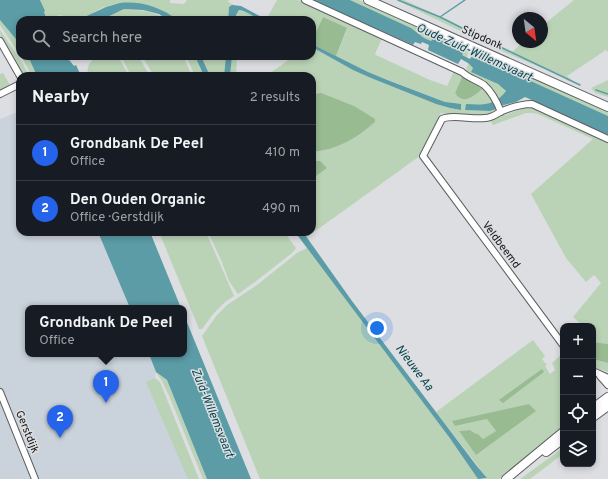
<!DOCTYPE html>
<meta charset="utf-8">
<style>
body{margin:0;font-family:Overpass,sans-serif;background:#242831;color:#f1f3f6}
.controls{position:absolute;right:12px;bottom:12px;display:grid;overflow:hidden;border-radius:8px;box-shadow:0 2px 6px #0003}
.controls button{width:36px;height:36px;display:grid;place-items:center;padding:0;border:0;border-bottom:1px solid #363941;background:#171b24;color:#f1f3f6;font:20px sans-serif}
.compass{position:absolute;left:512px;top:12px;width:36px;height:36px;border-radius:50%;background:#171b24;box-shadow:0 2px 6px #0003;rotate:151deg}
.you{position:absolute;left:377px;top:328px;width:14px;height:14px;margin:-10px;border:3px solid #fff;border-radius:50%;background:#1a73e8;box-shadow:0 0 0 6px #1a73e833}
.badge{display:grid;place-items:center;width:26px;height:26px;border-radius:50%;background:#2563eb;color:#fff;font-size:13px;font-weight:700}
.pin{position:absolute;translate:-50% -33px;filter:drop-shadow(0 1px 2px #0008)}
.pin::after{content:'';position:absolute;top:21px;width:14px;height:12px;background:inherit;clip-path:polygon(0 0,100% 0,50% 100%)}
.popup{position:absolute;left:25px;top:305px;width:162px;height:52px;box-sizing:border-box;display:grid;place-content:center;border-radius:8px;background:#171b24;filter:drop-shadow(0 1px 3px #0005);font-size:13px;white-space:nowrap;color:#9ea1a6}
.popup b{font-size:15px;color:#f1f3f6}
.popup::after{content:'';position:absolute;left:50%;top:100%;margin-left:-8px;border:8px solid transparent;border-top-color:#171b24}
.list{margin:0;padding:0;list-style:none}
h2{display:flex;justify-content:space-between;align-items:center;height:52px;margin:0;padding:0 16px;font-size:17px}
h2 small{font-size:13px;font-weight:400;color:#9ea1a6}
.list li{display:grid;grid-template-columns:26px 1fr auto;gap:12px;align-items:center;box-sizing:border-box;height:56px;padding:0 16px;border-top:1px solid #363941}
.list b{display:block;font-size:15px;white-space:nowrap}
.list p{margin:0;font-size:13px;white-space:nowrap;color:#9ea1a6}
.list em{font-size:13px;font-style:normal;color:#9ea1a6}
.icon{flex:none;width:22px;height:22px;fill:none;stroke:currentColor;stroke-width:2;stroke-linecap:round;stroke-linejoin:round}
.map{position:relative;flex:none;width:608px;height:479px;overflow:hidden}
.search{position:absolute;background:#171b24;box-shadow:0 2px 6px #0003;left:16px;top:16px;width:300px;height:44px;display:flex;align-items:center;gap:10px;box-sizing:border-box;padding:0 14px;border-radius:12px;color:#9ea1a6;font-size:15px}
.panel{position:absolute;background:#171b24;box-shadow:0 2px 6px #0003;left:16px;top:72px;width:300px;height:164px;border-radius:12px}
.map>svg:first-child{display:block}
</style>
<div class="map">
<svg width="608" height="479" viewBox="0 0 608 479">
<rect width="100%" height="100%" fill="#dcdee1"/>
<path fill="#cad2db" d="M20,111V232H98L130,308H28V354H149L156,372L152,391L189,479H0V119Z"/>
<path fill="#bad3b6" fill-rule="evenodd" d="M40,0H170V3L184,4L187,0H229L228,2L234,5H232L228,13V20H177C157,3 129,0 104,7C95,11 85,19 76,20C72,21 68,20 64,20L61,15L56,16L58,20H47Z
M277,0H298L382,38L375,54L376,55L430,80L447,86L454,71L463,75L455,93C463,106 475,96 483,88L488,92L494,103L486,105H466L465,110L490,111L496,109V111C484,121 456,115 441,113L424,153L307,237L303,232H312V179L327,168L312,161V152C336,150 357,137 375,122L316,94L312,98V76H266L294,56H312V47L371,78L436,104L450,108L461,110L452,104L445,102L368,72L336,56L347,29L323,17L312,40V20H266Z
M350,0H359L466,49L468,52L467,57L462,55L464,51L434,37L431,41L424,38L411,28Z
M396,0H404L448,20L487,41L512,52L523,42H542V26L574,0H608V52L606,50L567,76L572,80L568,79L506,53Z
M124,9C140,10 153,11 168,20H150L134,18L118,20H101Z
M239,10L247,13L260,20H236V15Z
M0,20L20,44V55L0,25Z
M0,30L23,64L29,76H22C16,61 0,45 0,30Z
M477,52L608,111V116L500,67L471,57L472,53Z
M21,56H28L37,76H32Z
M97,56H118L129,76H89C85,67 90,62 97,56Z
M121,56H138L150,76H131Z
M142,56H183L192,76H154Z
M186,56H195L204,76H195Z
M201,56H226L224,76H210Z
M232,56H237L236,76H230Z
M468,64L473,68L471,72C480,76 504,84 506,93L498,99C494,91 490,86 482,81C477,78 469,77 466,71Z
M3,73L10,85V88L0,92V74Z
M608,80V97L595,93L591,88Z
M525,108H537L608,141V344L593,342V326H583L573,317L601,283L594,275L586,282L566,258L531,194L593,139L538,114L532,113H526L493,125L490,120Z
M159,232H206L234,296L225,302L214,313L202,329H199Z
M208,232H284L296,248L292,253L255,282L238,294L229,281L221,260Z
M307,248L449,437L478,479H260L202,336L217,315L227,305L257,285L297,253Z
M533,340L545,356L542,359L547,365L545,366L550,374L555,370L552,363L563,353V430L499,479H486L487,478L436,412ZM529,404L535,411L476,454L459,431L470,430L476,434H478L483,439L496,431L487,419L455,426Z
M593,359L608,363V372L593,367Z
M156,372L167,380L207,479H203L170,398L162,381Z
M155,378L160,382L199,479H188L146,382Z
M563,448V454L530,479H520Z"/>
<path fill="#98bb92" d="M323,17L347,28L336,56L312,44V40Z
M463,75L483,88C475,96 463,106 455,93Z
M321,93L354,106L375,119V122C357,138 337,150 312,152V98L316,94Z
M312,161H320L327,168L312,179Z
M593,342L608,344V363L593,359Z
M542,369L544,372L503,403L499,400Z
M529,404L536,411L476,455L459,431L470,430L476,434H478L483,439L496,431L487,419L455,426L452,421Z"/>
<path fill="#5b9ca6" d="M0,0H40L45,11L44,12L47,20H20V44L0,20Z
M312,0H350L411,28L424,38L431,41L434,37L464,51L462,55L470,59L471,57L500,67L608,116V135L525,97L516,102L496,107V109L490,111L465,110L466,104C482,105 495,106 506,91L498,84L471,72L473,68L468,63L461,59L458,64L428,50L429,45L422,42L421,44L415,42L413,45Z
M120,3C141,1 161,7 177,20H168L159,14L143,10L124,9L101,20H78L106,7Z
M232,5L241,6L267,20C255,20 250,12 239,10L236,15V20H228L229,7Z
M312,44L368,72L390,81L445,102L461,104V110L450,108L436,104L371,78L353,70L312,47Z
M28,56H66L74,66L76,65L81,76H37Z
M195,56H201L210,76H204Z
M226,56H232L230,76H224Z
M98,232H150L181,308H130Z
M295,232H303L352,301L476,465L487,478L478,479L449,437Z
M184,315L251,479H207L167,380L156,372L149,354H184Z"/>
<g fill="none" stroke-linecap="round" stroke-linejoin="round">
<path stroke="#5b9ca6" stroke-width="1.5" d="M398,0L440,17L472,33
M440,17L465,0
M494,44L580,85
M596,90L608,94"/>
<defs>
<path id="minor" d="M305,0L462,72C468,78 477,80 484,85C492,92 497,102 501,112
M0,41L20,76
M0,94L20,84
M563,345L423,156L442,119C452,114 473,120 485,118C492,118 496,114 502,111C512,107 521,104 532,104L608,139
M593,371L608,378
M600,376L608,385
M0,392L35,479"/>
<path id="major" d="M368,0L608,107
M593,408L608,397
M593,417L608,406
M546,452L563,439
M506,479L563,432"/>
</defs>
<use href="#minor" stroke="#5c5e61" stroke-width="8"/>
<use href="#major" stroke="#5c5e61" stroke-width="10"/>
<use href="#minor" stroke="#fff" stroke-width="6"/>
<use href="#major" stroke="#fff" stroke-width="8"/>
</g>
<g text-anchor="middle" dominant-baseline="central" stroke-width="3" stroke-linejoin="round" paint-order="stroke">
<g font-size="11" fill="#171819" stroke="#dcdee1">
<text transform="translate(482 38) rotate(24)">Stipdonk</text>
<text transform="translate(501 245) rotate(53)">Veldbeemd</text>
<text transform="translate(27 432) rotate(68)">Gerstdijk</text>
</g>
<g font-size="12" font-style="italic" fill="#07464e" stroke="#dcdee1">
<text transform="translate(474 53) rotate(24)">Oude Zuid-Willemsvaart</text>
<text transform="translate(414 368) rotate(53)">Nieuwe Aa</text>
<text transform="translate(212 413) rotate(68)">Zuid-Willemsvaart</text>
</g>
</g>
</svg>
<div class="controls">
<button>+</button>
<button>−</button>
<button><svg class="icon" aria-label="locate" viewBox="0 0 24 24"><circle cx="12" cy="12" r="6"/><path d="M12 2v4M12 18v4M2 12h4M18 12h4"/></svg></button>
<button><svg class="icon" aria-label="layers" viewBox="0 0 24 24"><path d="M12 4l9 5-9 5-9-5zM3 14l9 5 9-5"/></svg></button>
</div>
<svg class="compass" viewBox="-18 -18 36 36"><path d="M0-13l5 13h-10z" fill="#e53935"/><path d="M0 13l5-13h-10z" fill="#9ea1a6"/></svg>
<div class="you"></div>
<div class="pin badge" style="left:106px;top:403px">1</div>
<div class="popup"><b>Grondbank De Peel</b>Office</div>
<div class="pin badge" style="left:60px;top:438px">2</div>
<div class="search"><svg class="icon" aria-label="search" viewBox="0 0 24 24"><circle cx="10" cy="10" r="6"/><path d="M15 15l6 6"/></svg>Search here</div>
<section class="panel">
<h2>Nearby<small>2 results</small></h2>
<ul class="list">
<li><span class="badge">1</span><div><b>Grondbank De Peel</b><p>Office</p></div><em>410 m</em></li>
<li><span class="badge">2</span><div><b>Den Ouden Organic</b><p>Office · Gerstdijk</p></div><em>490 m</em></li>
</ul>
</section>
</div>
